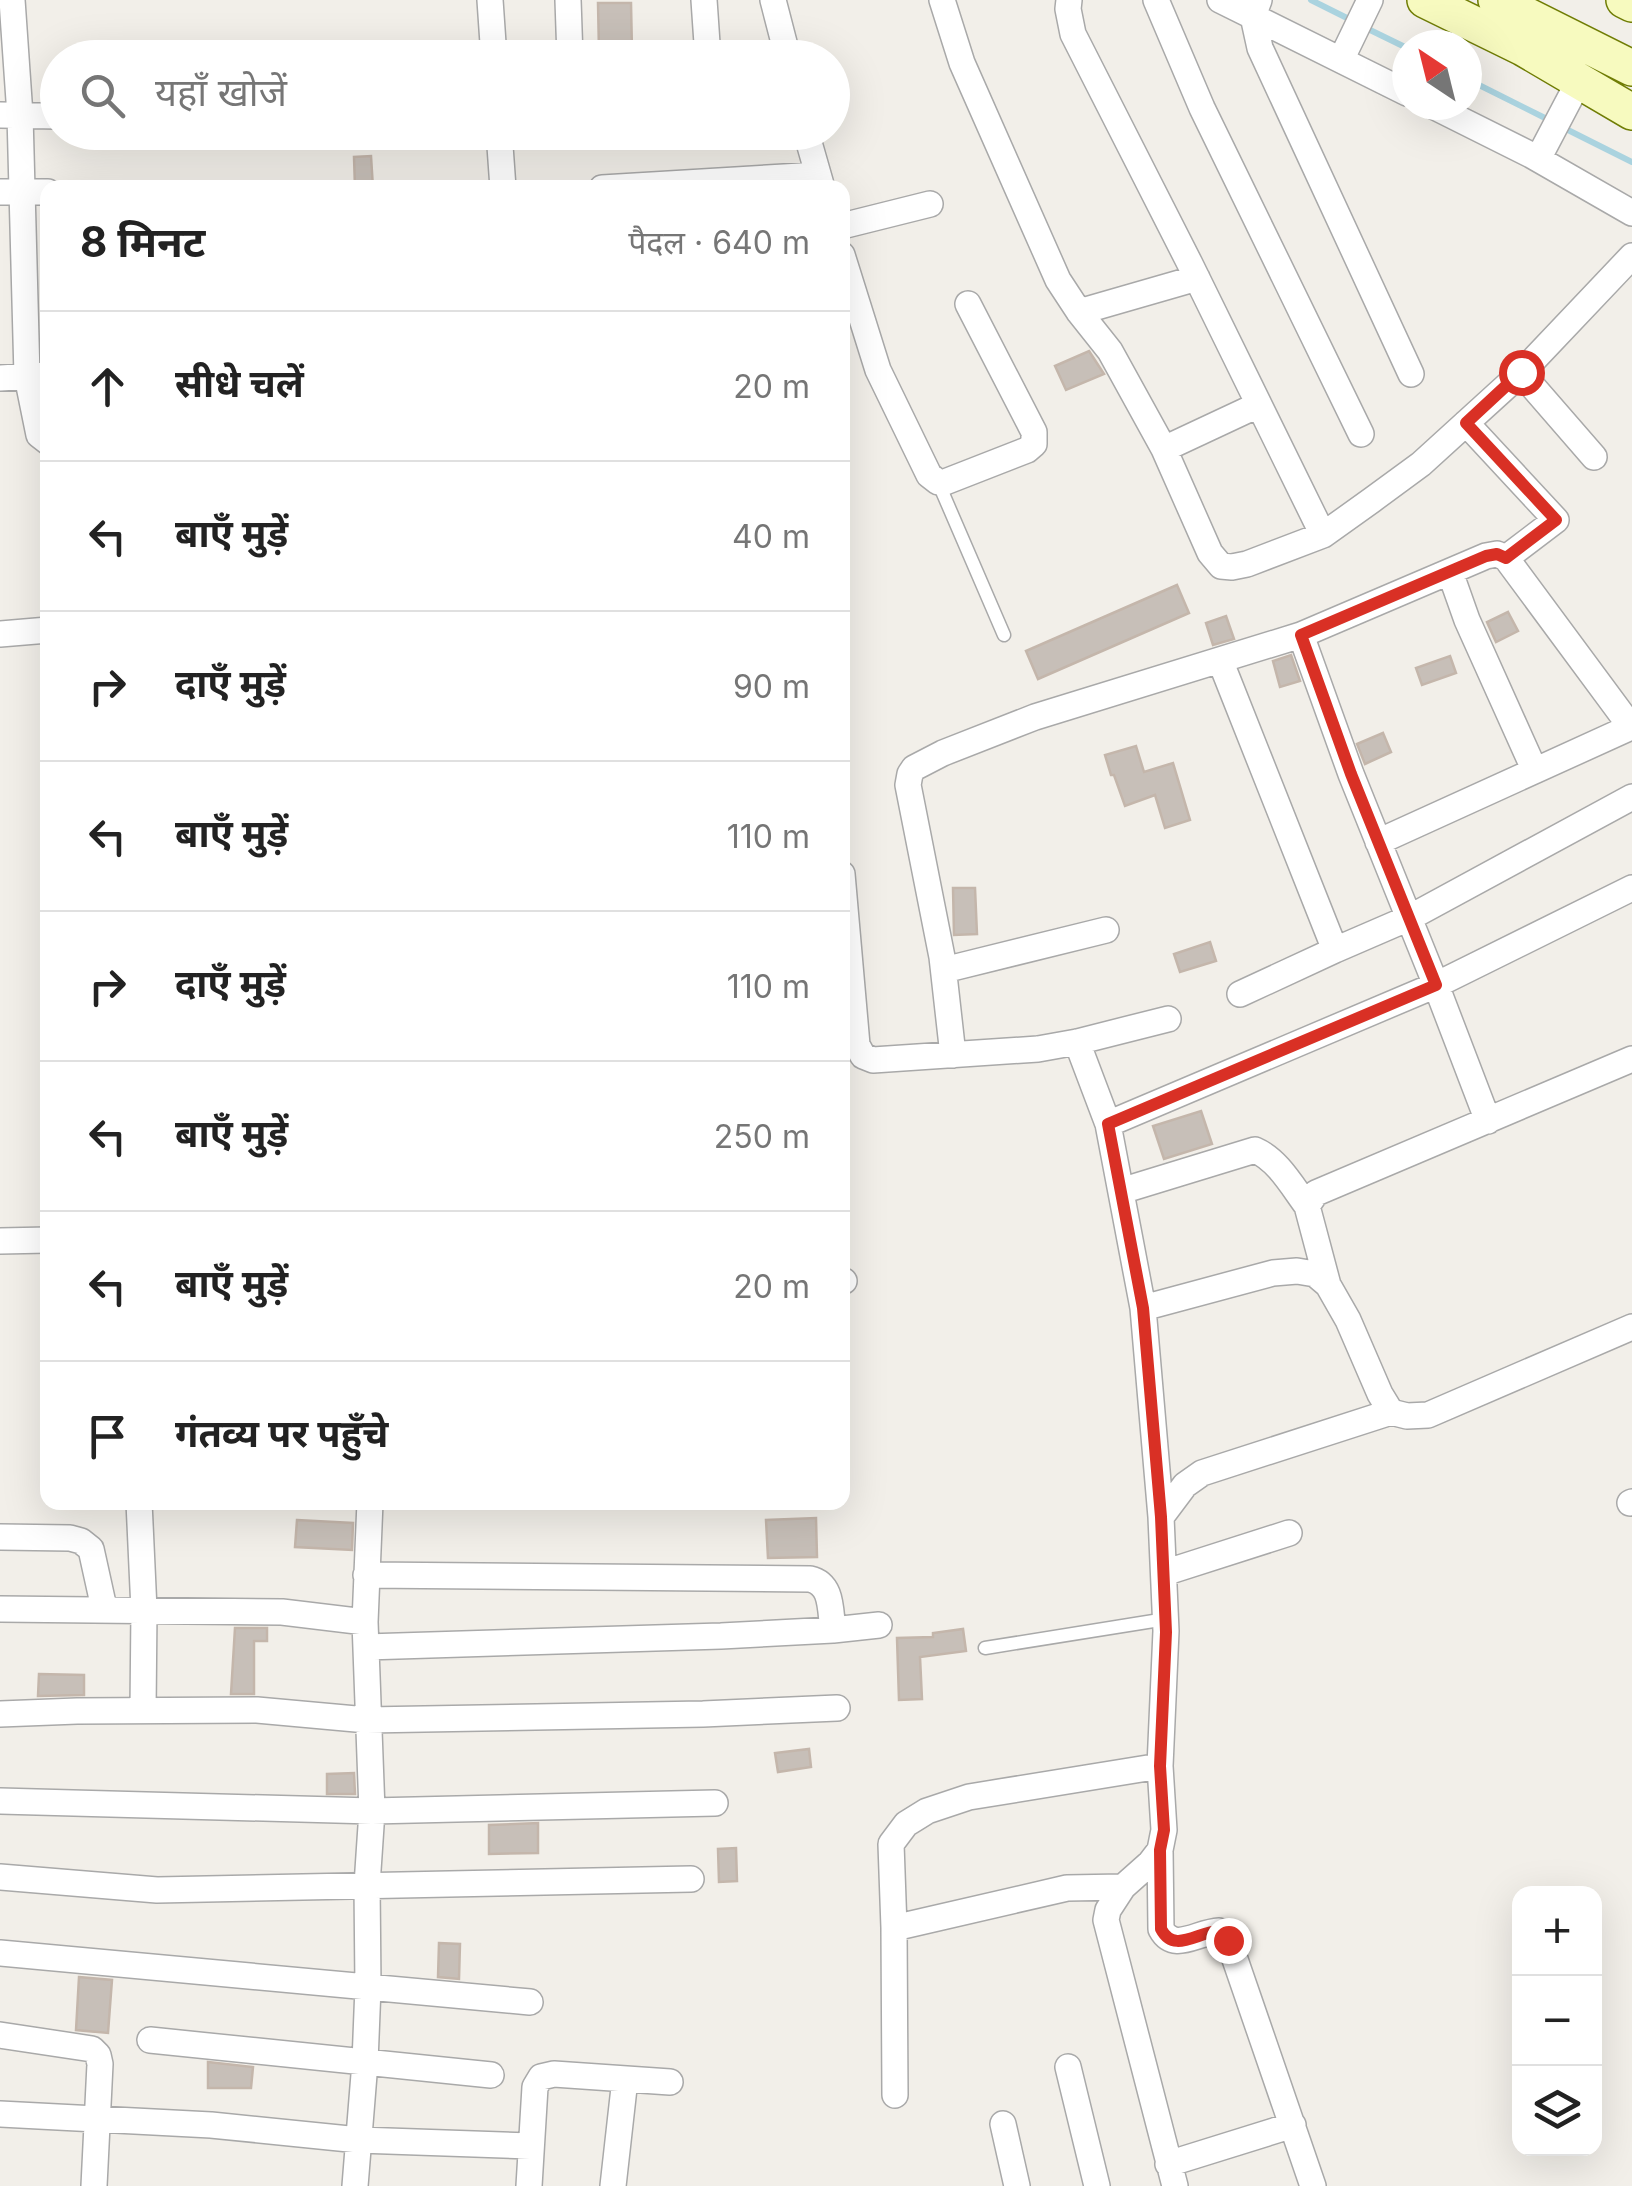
<!DOCTYPE html>
<html lang="hi">
<meta charset="utf-8">
<style>
body{margin:0;font-family:Inter,"Noto Sans Devanagari",sans-serif;background:#f2f2f2;color:#222}
.controls{position:absolute;right:30px;bottom:30px;display:grid;overflow:hidden;border-radius:20px;box-shadow:0 10px 40px #0002}
.controls button{width:90px;height:90px;display:grid;place-items:center;padding:0;border:0;border-bottom:2px solid #e0e0e0;background:#fff;color:#222;font:50px sans-serif}
.compass{position:absolute;left:1392px;top:30px;width:90px;height:90px;border-radius:50%;background:#fff;box-shadow:0 10px 40px #0002;rotate:325deg}
.stop{position:absolute;width:30px;height:30px;margin:-22px;border:8px solid #d93025;border-radius:50%;background:#fff}
.stop.end{background:#d93025;border-color:#fff;box-shadow:0 2px 10px #0008}
.list{margin:0;padding:0;list-style:none}
h2{display:flex;justify-content:space-between;align-items:center;height:130px;margin:0;padding:0 40px;font-size:42px}
h2 small{font-size:32px;font-weight:400;color:#767676}
.list li{display:grid;grid-template-columns:65px 1fr auto;gap:30px;align-items:center;box-sizing:border-box;height:150px;padding:0 40px;border-top:2px solid #e0e0e0}
.list b{display:block;font-size:38px;white-space:nowrap}
.list em{font-size:32px;font-style:normal;color:#767676}
.icon{flex:none;width:55px;height:55px;fill:none;stroke:currentColor;stroke-width:2;stroke-linecap:round;stroke-linejoin:round}
.map{position:relative;flex:none;width:1632px;height:2186px;overflow:hidden}
.search{position:absolute;background:#fff;box-shadow:0 10px 40px #0002;left:40px;top:40px;width:810px;height:110px;display:flex;align-items:center;gap:25px;box-sizing:border-box;padding:0 35px;border-radius:55px;color:#767676;font-size:38px}
.panel{position:absolute;background:#fff;box-shadow:0 10px 40px #0002;left:40px;top:180px;width:810px;height:1330px;border-radius:20px}
.map>svg:first-child{display:block}
</style>
<div class="map">
<svg width="1632" height="2186" viewBox="0 0 1632 2186">
<rect width="100%" height="100%" fill="#f2efe9"/>
<g fill="none" stroke-linecap="round" stroke-linejoin="round">
<path stroke="#aad3df" stroke-width="6" d="M1311,0L1355,22
M1366,28L1407,48
M1467,79L1551,121
M1562,127L1632,162"/>
</g>
<path fill="#c7bfb8" stroke="#c4b6ab" stroke-width="2.5" d="M598,3H631L632,51L599,52Z
M371,156L373,188H355L354,157Z
M1089,351L1104,374L1066,390L1055,366Z
M1177,585L1189,613L1038,679L1026,651Z
M1508,612L1518,631L1496,642L1487,622Z
M1226,616L1234,639L1213,645L1206,623Z
M1291,655L1300,681L1280,687L1273,661Z
M1450,656L1456,673L1422,685L1416,668Z
M1383,733L1391,752L1365,764L1357,744Z
M1136,746L1144,772L1173,763L1190,820L1165,828L1155,795L1125,806L1114,775H1111L1105,755Z
M953,888H975L977,934L954,935Z
M1210,942L1216,961L1180,972L1174,954Z
M1201,1111L1212,1144L1164,1159L1153,1126Z
M816,1518L817,1557L768,1558L766,1520Z
M297,1520L353,1523L352,1550L295,1547Z
M235,1628H267V1641H254V1694H231Z
M963,1629L966,1651L920,1657L922,1699L899,1700L897,1638L933,1637V1633Z
M39,1674L84,1675V1695L38,1696Z
M809,1749L811,1767L778,1772L775,1753Z
M354,1773L355,1794H327V1774Z
M538,1823V1853L489,1854V1825Z
M736,1848L737,1881L719,1882L718,1849Z
M439,1943L460,1944L459,1979L438,1977Z
M79,1977L112,1980L108,2033L76,2030Z
M208,2062L253,2067L251,2088H208Z"/>
<g fill="none" stroke-linecap="round" stroke-linejoin="round">
<defs>
<path id="lane" d="M938,482L1004,635
M985,1648L1166,1619"/>
<path id="street" d="M12,0L20,115L27,376L39,435L48,442
M490,0L494,58
M568,0L570,58
M704,0L708,58
M773,0L788,58
M942,0L962,63L1058,280L1079,312L1110,351L1164,449L1210,553L1221,566L1232,567L1247,564L1323,535L1372,500L1421,464L1521,373L1632,256
M1069,0L1068,9L1073,34L1190,264L1323,535
M1156,0L1202,108L1361,434
M1220,0L1407,93
M1259,0L1253,16L1260,48L1411,374
M1341,60L1370,0
M1431,105L1531,155L1632,213
M0,115L58,116
M499,132L503,188
M806,132L822,188
M1538,159L1579,81
M602,188L818,175
M0,192H48
M842,226L930,204
M842,255L878,370L929,475L938,482H945L1027,450L1034,444V432L968,304
M1079,312L1197,278
M1521,373L1594,457
M0,378L48,375
M1466,423L1556,520L1506,558
M1164,449L1258,405
M1450,572L1467,620L1534,769
M0,634L48,630
M1301,635L1351,774L1436,985L1488,1121
M1220,660L1335,950
M842,874L857,1045L863,1056L873,1060L1038,1049L1077,1042L1168,1019
M944,970L1106,930
M1240,994L1335,950L1409,918L1632,797
M1077,1042L1108,1124L1143,1308L1161,1517L1166,1631L1160,1766L1164,1830L1160,1850L1150,1863L1123,1887L1108,1910L1106,1920L1175,2186
M953,1055L942,957L908,785L910,774L914,768L943,753L1035,717L1301,635L1486,556L1497,554L1506,558L1631,727L1378,842
M1108,1124L1436,985L1632,888
M1121,1191L1255,1150C1278,1160 1292,1186 1307,1206
M0,1241L48,1240
M842,1281H844
M1328,1285L1307,1206L1316,1193L1632,1059
M1143,1308L1273,1273L1297,1271L1315,1274L1328,1285L1348,1320L1380,1394L1391,1412L1407,1416L1428,1415L1632,1327
M139,1502L144,1610L143,1710
M1630,1503L1632,1502
M1161,1517L1185,1485L1202,1473L1391,1412
M0,1537L70,1538L81,1541L91,1549L104,1608
M1164,1573L1289,1533
M366,1575L810,1579C833,1584 830,1611 833,1630
M0,1609L282,1612L365,1622
M366,1647L721,1636L833,1630L879,1625
M0,1714L77,1711L257,1710L367,1720L703,1714L837,1708
M0,1801L372,1811L715,1803
M1160,1850L1161,1929C1174,1953 1197,1932 1219,1931L1228,1939L1313,2186
M0,1877L157,1890L691,1879
M894,1928L1067,1888L1123,1887
M0,1953L530,2002
M0,2035L92,2049L98,2055L100,2064L94,2186
M150,2040L491,2075
M1068,2067L1097,2186
M895,2095L894,1928L891,1844L906,1824L927,1811L969,1797L1160,1766
M0,2114L211,2125L359,2140L530,2146
M1003,2124L1017,2186
M1168,2164L1293,2125
M355,2186L365,2062L368,1987L367,1885L372,1811L365,1622L370,1502
M529,2186L535,2087L541,2077L554,2074L670,2082
M613,2186L625,2079"/>
<path id="secondary" d="M1425,0L1523,48L1632,112
M1496,0L1632,68
M1624,0L1632,4"/>
</defs>
<use href="#lane" stroke="#a9a9a9" stroke-width="15"/>
<use href="#street" stroke="#a9a9a9" stroke-width="28"/>
<use href="#secondary" stroke="#707d05" stroke-width="38"/>
<use href="#lane" stroke="#fff" stroke-width="12"/>
<use href="#street" stroke="#fff" stroke-width="25"/>
<use href="#secondary" stroke="#f7fabf" stroke-width="35"/>
</g>
<g fill="none" stroke-linecap="round" stroke-linejoin="round">
<path stroke="#d93025" stroke-width="12" d="M1228,1940L1219,1931C1197,1932 1174,1954 1161,1929L1160,1850L1164,1830L1160,1766L1166,1632L1161,1517L1143,1308L1108,1124L1436,985L1351,774L1301,635L1486,556L1497,554L1506,558L1556,520L1466,423L1521,372"/>
</g>
</svg>
<div class="controls">
<button>+</button>
<button>−</button>
<button><svg class="icon" aria-label="layers" viewBox="0 0 24 24"><path d="M12 4l9 5-9 5-9-5zM3 14l9 5 9-5"/></svg></button>
</div>
<svg class="compass" viewBox="-18 -18 36 36"><path d="M0-13l5 13h-10z" fill="#e53935"/><path d="M0 13l5-13h-10z" fill="#767676"/></svg>
<div class="stop" style="left:1521px;top:372px"></div>
<div class="stop end" style="left:1228px;top:1940px"></div>
<div class="search"><svg class="icon" aria-label="search" viewBox="0 0 24 24"><circle cx="10" cy="10" r="6"/><path d="M15 15l6 6"/></svg>यहाँ खोजें</div>
<section class="panel">
<h2>8 मिनट<small>पैदल · 640 m</small></h2>
<ul class="list">
<li><svg class="icon" aria-label="ahead" viewBox="0 0 24 24"><path d="M12 20V5M6 11l6-6 6 6"/></svg><div><b>सीधे चलें</b></div><em>20 m</em></li>
<li><svg class="icon" aria-label="left" viewBox="0 0 24 24"><path d="M17 20v-9H6M10 6l-5 5 5 5"/></svg><div><b>बाएँ मुड़ें</b></div><em>40 m</em></li>
<li><svg class="icon" aria-label="right" viewBox="0 0 24 24"><path d="M7 20v-9h11M14 6l5 5-5 5"/></svg><div><b>दाएँ मुड़ें</b></div><em>90 m</em></li>
<li><svg class="icon" aria-label="left" viewBox="0 0 24 24"><path d="M17 20v-9H6M10 6l-5 5 5 5"/></svg><div><b>बाएँ मुड़ें</b></div><em>110 m</em></li>
<li><svg class="icon" aria-label="right" viewBox="0 0 24 24"><path d="M7 20v-9h11M14 6l5 5-5 5"/></svg><div><b>दाएँ मुड़ें</b></div><em>110 m</em></li>
<li><svg class="icon" aria-label="left" viewBox="0 0 24 24"><path d="M17 20v-9H6M10 6l-5 5 5 5"/></svg><div><b>बाएँ मुड़ें</b></div><em>250 m</em></li>
<li><svg class="icon" aria-label="left" viewBox="0 0 24 24"><path d="M17 20v-9H6M10 6l-5 5 5 5"/></svg><div><b>बाएँ मुड़ें</b></div><em>20 m</em></li>
<li><svg class="icon" aria-label="arrive" viewBox="0 0 24 24"><path d="M6 21V4h12l-3 4 3 4H6"/></svg><div><b>गंतव्य पर पहुँचे</b></div></li>
</ul>
</section>
</div>
